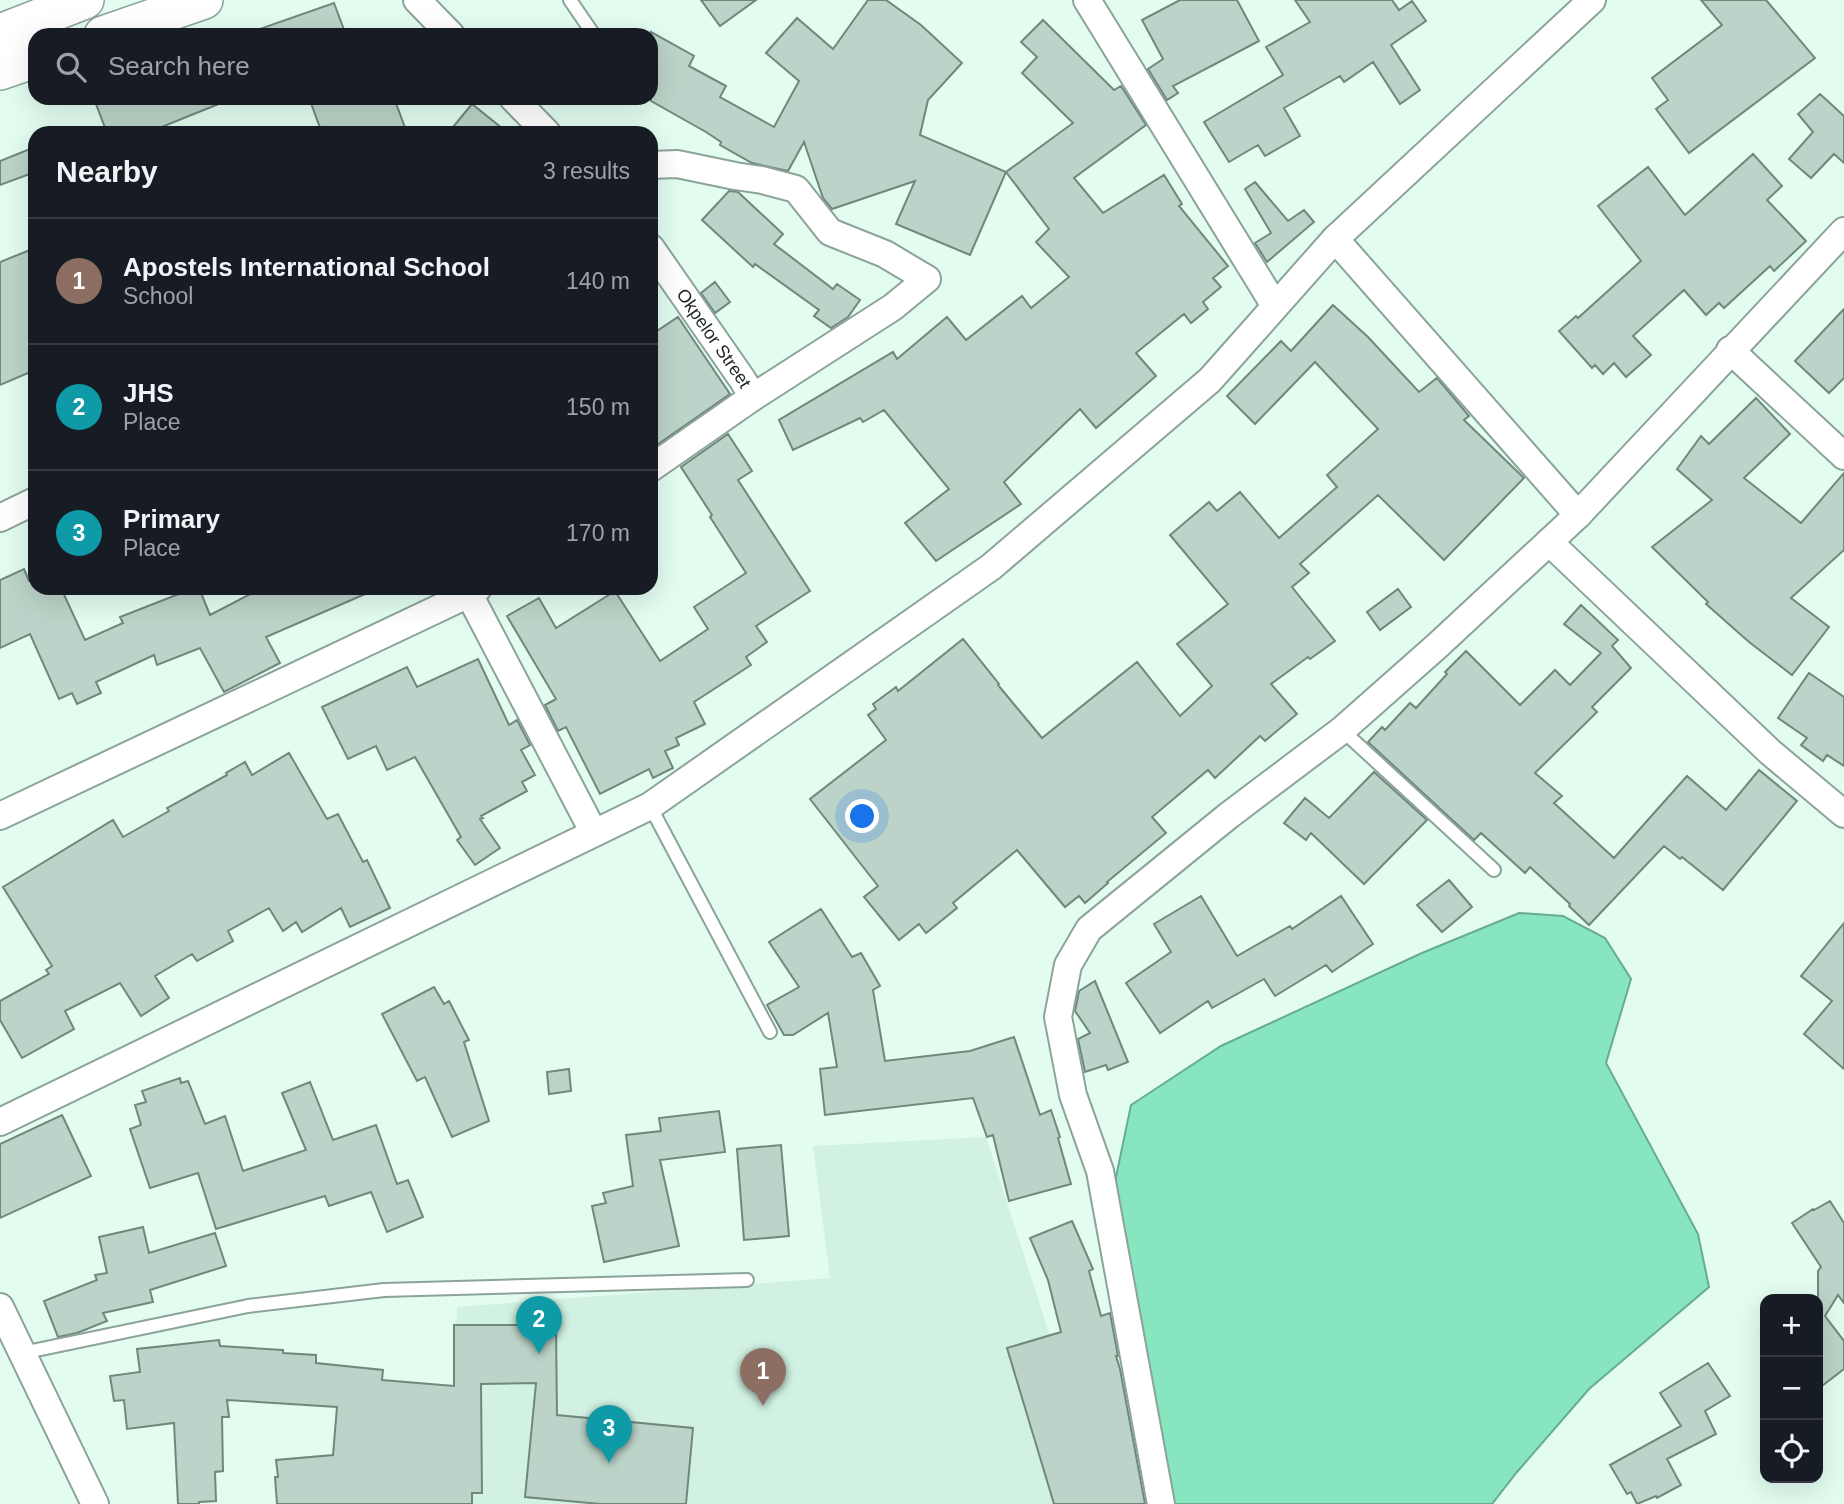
<!DOCTYPE html>
<meta charset="utf-8">
<style>
body{margin:0;font-family:Helvetica,sans-serif;background:#20242c;color:#f1f3f6}
.controls{position:absolute;right:21px;bottom:21px;display:grid;overflow:hidden;border-radius:14px;box-shadow:0 7px 28px #0002}
.controls button{width:63px;height:63px;display:grid;place-items:center;padding:0;border:0;border-bottom:2px solid #363941;background:#171b24;color:#f1f3f6;font:35px sans-serif}
.you{position:absolute;left:863px;top:817px;width:24px;height:24px;margin:-18px;border:5px solid #fff;border-radius:50%;background:#1a73e8;box-shadow:0 0 0 10px #1a73e833}
.badge{display:grid;place-items:center;width:46px;height:46px;border-radius:50%;background:#db2777;color:#fff;font-size:23px;font-weight:700}
.pin{position:absolute;translate:-50% -58px;filter:drop-shadow(0 2px 4px #0008)}
.pin::after{content:'';position:absolute;top:37px;width:24px;height:21px;background:inherit;clip-path:polygon(0 0,100% 0,50% 100%)}
.list{margin:0;padding:0;list-style:none}
h2{display:flex;justify-content:space-between;align-items:center;height:91px;margin:0;padding:0 28px;font-size:30px}
h2 small{font-size:23px;font-weight:400;color:#9ea1a6}
.list li{display:grid;grid-template-columns:46px 1fr auto;gap:21px;align-items:center;box-sizing:border-box;height:126px;padding:0 28px;border-top:2px solid #363941}
.list b{display:block;font-size:26px;white-space:nowrap}
.list p{margin:0;font-size:23px;white-space:nowrap;color:#9ea1a6}
.list em{font-size:23px;font-style:normal;color:#9ea1a6}
.icon{flex:none;width:38px;height:38px;fill:none;stroke:currentColor;stroke-width:2;stroke-linecap:round;stroke-linejoin:round}
.map{position:relative;flex:none;width:1844px;height:1504px;overflow:hidden}
.search{position:absolute;background:#171b24;box-shadow:0 7px 28px #0002;left:28px;top:28px;width:630px;height:77px;display:flex;align-items:center;gap:18px;box-sizing:border-box;padding:0 24px;border-radius:21px;color:#9ea1a6;font-size:26px}
.panel{position:absolute;background:#171b24;box-shadow:0 7px 28px #0002;left:28px;top:126px;width:630px;height:469px;border-radius:21px}
.map>svg:first-child{display:block}
</style>
<div class="map">
<svg width="1844" height="1504" viewBox="0 0 1844 1504">
<rect width="100%" height="100%" fill="#e2fcf0"/>
<path fill="#d1f2e3" d="M986,1137L1104,1504H450L457,1307L830,1278L813,1146Z"/>
<path fill="#87e6c0" stroke="#67ac91" stroke-width="2" d="M1519,913L1563,916L1605,938L1631,979L1606,1063L1698,1234L1709,1287L1589,1389L1517,1472L1492,1504H1170L1113,1245L1116,1177L1131,1105L1221,1046L1422,953Z"/>
<path fill="#bbd3c8" stroke="#70877c" stroke-width="2" d="M701,0H756L720,26Z
M868,0H886L921,25L962,63L928,100L920,135L1006,172L970,255L896,224L915,181L832,209L823,198L804,142L788,171L752,163L720,145L721,142L706,132L651,101V32L694,56L689,66L726,86L720,97L774,127L799,81L766,53L797,18L833,49Z
M1180,0H1237L1259,41L1173,86L1178,93L1167,100L1148,69L1163,59L1142,20Z
M1295,0H1392L1399,10L1412,1L1426,21L1391,45L1420,90L1400,104L1373,62L1344,82L1340,76L1284,108L1300,136L1265,156L1258,145L1229,162L1204,122L1283,75L1266,47L1310,22Z
M1701,0H1766L1815,58L1689,153L1656,109L1668,100L1652,78L1722,25Z
M334,3L346,35H252L251,32Z
M1043,20L1114,90L1121,86L1146,125L1074,178L1103,213L1164,175L1182,204L1179,206L1228,266L1213,278L1221,287L1203,302L1208,309L1191,323L1184,314L1136,353L1156,376L1096,428L1080,409L1004,482L1021,504L936,561L905,523L949,489L884,410L863,422L860,418L793,450L779,420L893,352L897,359L947,317L966,340L1022,296L1031,308L1069,277L1036,242L1049,229L1006,172L1073,123L1022,73L1037,57L1021,42Z
M1820,94L1844,116V163L1834,154L1811,178L1789,159L1813,132L1798,114Z
M111,98H231V99L159,128L161,133H107L96,104Z
M309,98H394L407,133H322Z
M472,104L508,133H448Z
M35,147V172L0,185V161Z
M1753,154L1782,186L1767,200L1806,241L1774,271L1770,266L1724,308L1719,303L1706,315L1684,290L1633,336L1651,355L1626,377L1614,363L1603,374L1595,365L1592,368L1559,331L1576,316L1578,318L1641,261L1598,206L1648,167L1685,215Z
M1255,182L1288,221L1304,210L1314,222L1267,262L1255,243L1271,233L1245,189Z
M729,191L738,192L783,234L774,244L833,289L837,284L860,300L848,317L831,328L814,316L819,310L755,264L753,267L702,220Z
M35,248V370L0,385V262Z
M715,282L730,302L715,313L701,293Z
M1333,305L1368,337L1419,392L1437,378L1469,416L1464,420L1524,478L1444,560L1378,495L1300,564L1309,573L1292,587L1335,641L1310,659L1308,657L1271,684L1297,714L1265,741L1260,736L1215,778L1208,770L1152,817L1166,833L1107,882L1108,883L1085,903L1079,896L1065,907L1017,850L953,903L957,908L926,933L919,924L899,940L864,897L878,886L810,799L886,740L868,715L876,709L873,704L896,687L898,691L963,639L999,684L998,685L1042,738L1137,662L1180,716L1212,686L1177,644L1228,604L1170,535L1209,502L1217,511L1240,492L1279,538L1337,487L1327,475L1378,429L1315,362L1255,424L1227,396L1281,341L1291,351Z
M1844,309V378L1829,393L1795,361Z
M678,317L730,394L651,449V335Z
M1756,398L1790,434L1744,478L1801,523L1844,473V550L1791,598L1829,627L1792,675L1749,642L1706,604L1708,602L1652,547L1712,500L1677,469L1701,436L1709,444Z
M728,434L752,471L738,480L810,591L756,626L767,642L746,657L751,665L694,702L705,724L676,738L679,745L665,751L673,768L653,778L649,769L600,794L566,727L558,731L545,705L556,699L507,616L539,598L556,628L615,591L660,661L708,629L694,607L746,573L710,517L712,515L681,467Z
M24,569L29,581L35,579V588H61L85,640L123,623L120,617L194,588H199L210,615L262,588H379L266,637L280,663L224,692L200,648L157,665L154,655L96,682L101,693L77,704L72,693L59,699L30,634L0,648V580Z
M1398,589L1411,607L1380,630L1367,612Z
M1581,605L1618,640L1612,646L1631,668L1592,707L1597,712L1535,773L1562,796L1554,803L1614,858L1687,776L1726,810L1759,770L1797,801L1723,890L1682,857L1680,859L1664,846L1589,925L1569,906L1570,904L1530,867L1525,873L1481,833L1474,840L1368,742L1382,727L1385,730L1410,703L1416,708L1447,674L1445,672L1466,651L1520,705L1555,670L1570,685L1601,653L1564,624Z
M478,659L509,725L517,720L530,745L521,750L535,775L522,782L527,791L481,816L483,818L480,819L500,848L475,865L457,840L461,837L415,757L387,770L376,746L348,759L322,707L407,667L417,687Z
M1809,673L1844,697V766L1827,755L1823,761L1801,745L1807,738L1778,718Z
M289,753L327,819L338,814L363,862L367,860L390,908L350,927L341,908L302,932L296,922L283,931L269,908L228,931L233,941L197,961L192,954L155,976L169,998L141,1016L120,983L65,1011L74,1029L22,1058L0,1020V1001L49,974L46,970L52,966L3,887L113,820L123,837L169,811L167,808L227,775L226,773L245,762L252,775Z
M1374,772L1427,820L1364,884L1311,833L1306,840L1284,823L1305,798L1329,818Z
M1449,880L1472,907L1442,932L1417,905Z
M1201,896L1237,956L1290,926L1292,929L1341,896L1373,944L1332,972L1326,965L1275,996L1264,979L1212,1008L1208,1001L1160,1033L1126,983L1171,952L1154,924Z
M821,909L852,957L861,953L880,986L873,990L885,1061L970,1051L1014,1037L1040,1115L1051,1110L1060,1137L1058,1138L1071,1184L1009,1201L993,1135L987,1137L973,1098L825,1115L820,1069L837,1067L828,1013L793,1035H784L767,1005L799,987L769,942Z
M1844,923V1069L1804,1034L1832,1001L1801,976Z
M1095,981L1128,1062L1108,1070L1106,1065L1085,1072L1078,1039L1090,1033L1075,1011L1079,991Z
M434,987L444,1004L449,1001L469,1040L464,1042L489,1121L452,1137L425,1077L417,1081L382,1014Z
M569,1069L571,1091L549,1094L547,1072Z
M180,1078L181,1083L188,1081L205,1124L225,1116L243,1171L306,1150L282,1093L310,1082L333,1140L376,1125L397,1184L408,1180L423,1217L387,1232L371,1192L329,1206L325,1196L216,1229L198,1173L150,1188L130,1129L141,1125L135,1105L146,1102L142,1091Z
M719,1111L725,1152L660,1160L679,1246L604,1262L592,1206L606,1203L603,1193L633,1186L626,1135L661,1131L659,1118Z
M62,1115L91,1176L0,1218V1144Z
M781,1145L789,1236L744,1240L737,1149Z
M1830,1201L1844,1223V1303L1838,1295L1825,1316L1844,1341V1369L1818,1389V1271L1821,1267L1792,1223L1813,1209L1814,1210Z
M1072,1221L1093,1269L1089,1271L1101,1316L1110,1313L1118,1356H1116L1120,1369L1145,1504H1054L1007,1348L1061,1332L1048,1280L1030,1238Z
M143,1227L149,1253L215,1233L226,1266L150,1290L153,1302L103,1313L107,1321L77,1333L58,1337L44,1301L97,1280L95,1275L107,1273L99,1237Z
M454,1325H556L557,1415L693,1428L686,1504H600L525,1497L536,1383L481,1384L482,1493H472V1504H277L275,1477H278L276,1460L333,1455L337,1407L227,1400L229,1417H222L223,1471L215,1472L216,1501L199,1502V1504H178L174,1423L127,1429L124,1400L114,1401L110,1376L140,1372L137,1349L219,1340L220,1346L283,1350V1353L316,1355V1363L383,1370L382,1380L454,1386Z
M1708,1363L1730,1396L1705,1411L1716,1434L1667,1459L1681,1485L1657,1498L1656,1496L1637,1504L1631,1492L1627,1494L1610,1465L1681,1426L1660,1393Z"/>
<g fill="none" stroke-linecap="round" stroke-linejoin="round">
<defs>
<path id="lane" d="M570,0L594,35
M1342,730L1494,870
M650,806L770,1032
M22,1353L248,1306L384,1290L747,1280"/>
<g id="street">
<path d="M417,0L451,35"/>
<path d="M1087,0L1275,306"/>
<path d="M513,98L547,133"/>
<path d="M651,165L677,164L735,176L762,180L796,189L830,232L885,254L927,279L893,307L753,397L651,468"/>
<path d="M1335,239L1578,515L1844,231"/>
<path id="s1" d="M651,248L742,379L753,397"/>
<path d="M1730,350L1844,456"/>
<path d="M0,518L35,501"/>
<path d="M1549,542L1770,752L1844,814"/>
<path d="M469,594L594,833"/>
<path d="M0,816L469,594L478,588"/>
<path d="M0,1122L650,806L991,567L1210,380L1335,239L1592,0"/>
<path d="M0,1307L95,1504"/>
<path d="M1161,1504L1100,1171L1073,1095L1058,1017L1068,965L1089,929L1228,816L1342,730L1437,646L1578,515"/>
</g>
<path id="secondary" d="M0,33L85,0
M103,35L204,0
M0,71L35,59"/>
</defs>
<use href="#lane" stroke="#8ca399" stroke-width="16"/>
<use href="#street" stroke="#8ca399" stroke-width="30"/>
<use href="#secondary" stroke="#8ca399" stroke-width="40"/>
<use href="#lane" stroke="#fff" stroke-width="12"/>
<use href="#street" stroke="#fff" stroke-width="26"/>
<use href="#secondary" stroke="#fff" stroke-width="37"/>
</g>
<g text-anchor="middle" dominant-baseline="central" stroke-width="5" stroke-linejoin="round" paint-order="stroke">
<g font-size="18" fill="#1d2622" stroke="#e2fcf0">
<text stroke="none"><textPath href="#s1" startOffset="110">Okpelor Street</textPath></text>
</g>
</g>
</svg>
<div class="controls">
<button>+</button>
<button>−</button>
<button><svg class="icon" aria-label="locate" viewBox="0 0 24 24"><circle cx="12" cy="12" r="6"/><path d="M12 2v4M12 18v4M2 12h4M18 12h4"/></svg></button>
</div>
<div class="you"></div>
<div class="pin badge" style="left:763px;top:1406px;background:#8d6e63">1</div>
<div class="pin badge" style="left:539px;top:1354px;background:#0f9aa8">2</div>
<div class="pin badge" style="left:609px;top:1463px;background:#0f9aa8">3</div>
<div class="search"><svg class="icon" aria-label="search" viewBox="0 0 24 24"><circle cx="10" cy="10" r="6"/><path d="M15 15l6 6"/></svg>Search here</div>
<section class="panel">
<h2>Nearby<small>3 results</small></h2>
<ul class="list">
<li><span class="badge" style="background:#8d6e63">1</span><div><b>Apostels International School</b><p>School</p></div><em>140 m</em></li>
<li><span class="badge" style="background:#0f9aa8">2</span><div><b>JHS</b><p>Place</p></div><em>150 m</em></li>
<li><span class="badge" style="background:#0f9aa8">3</span><div><b>Primary</b><p>Place</p></div><em>170 m</em></li>
</ul>
</section>
</div>
